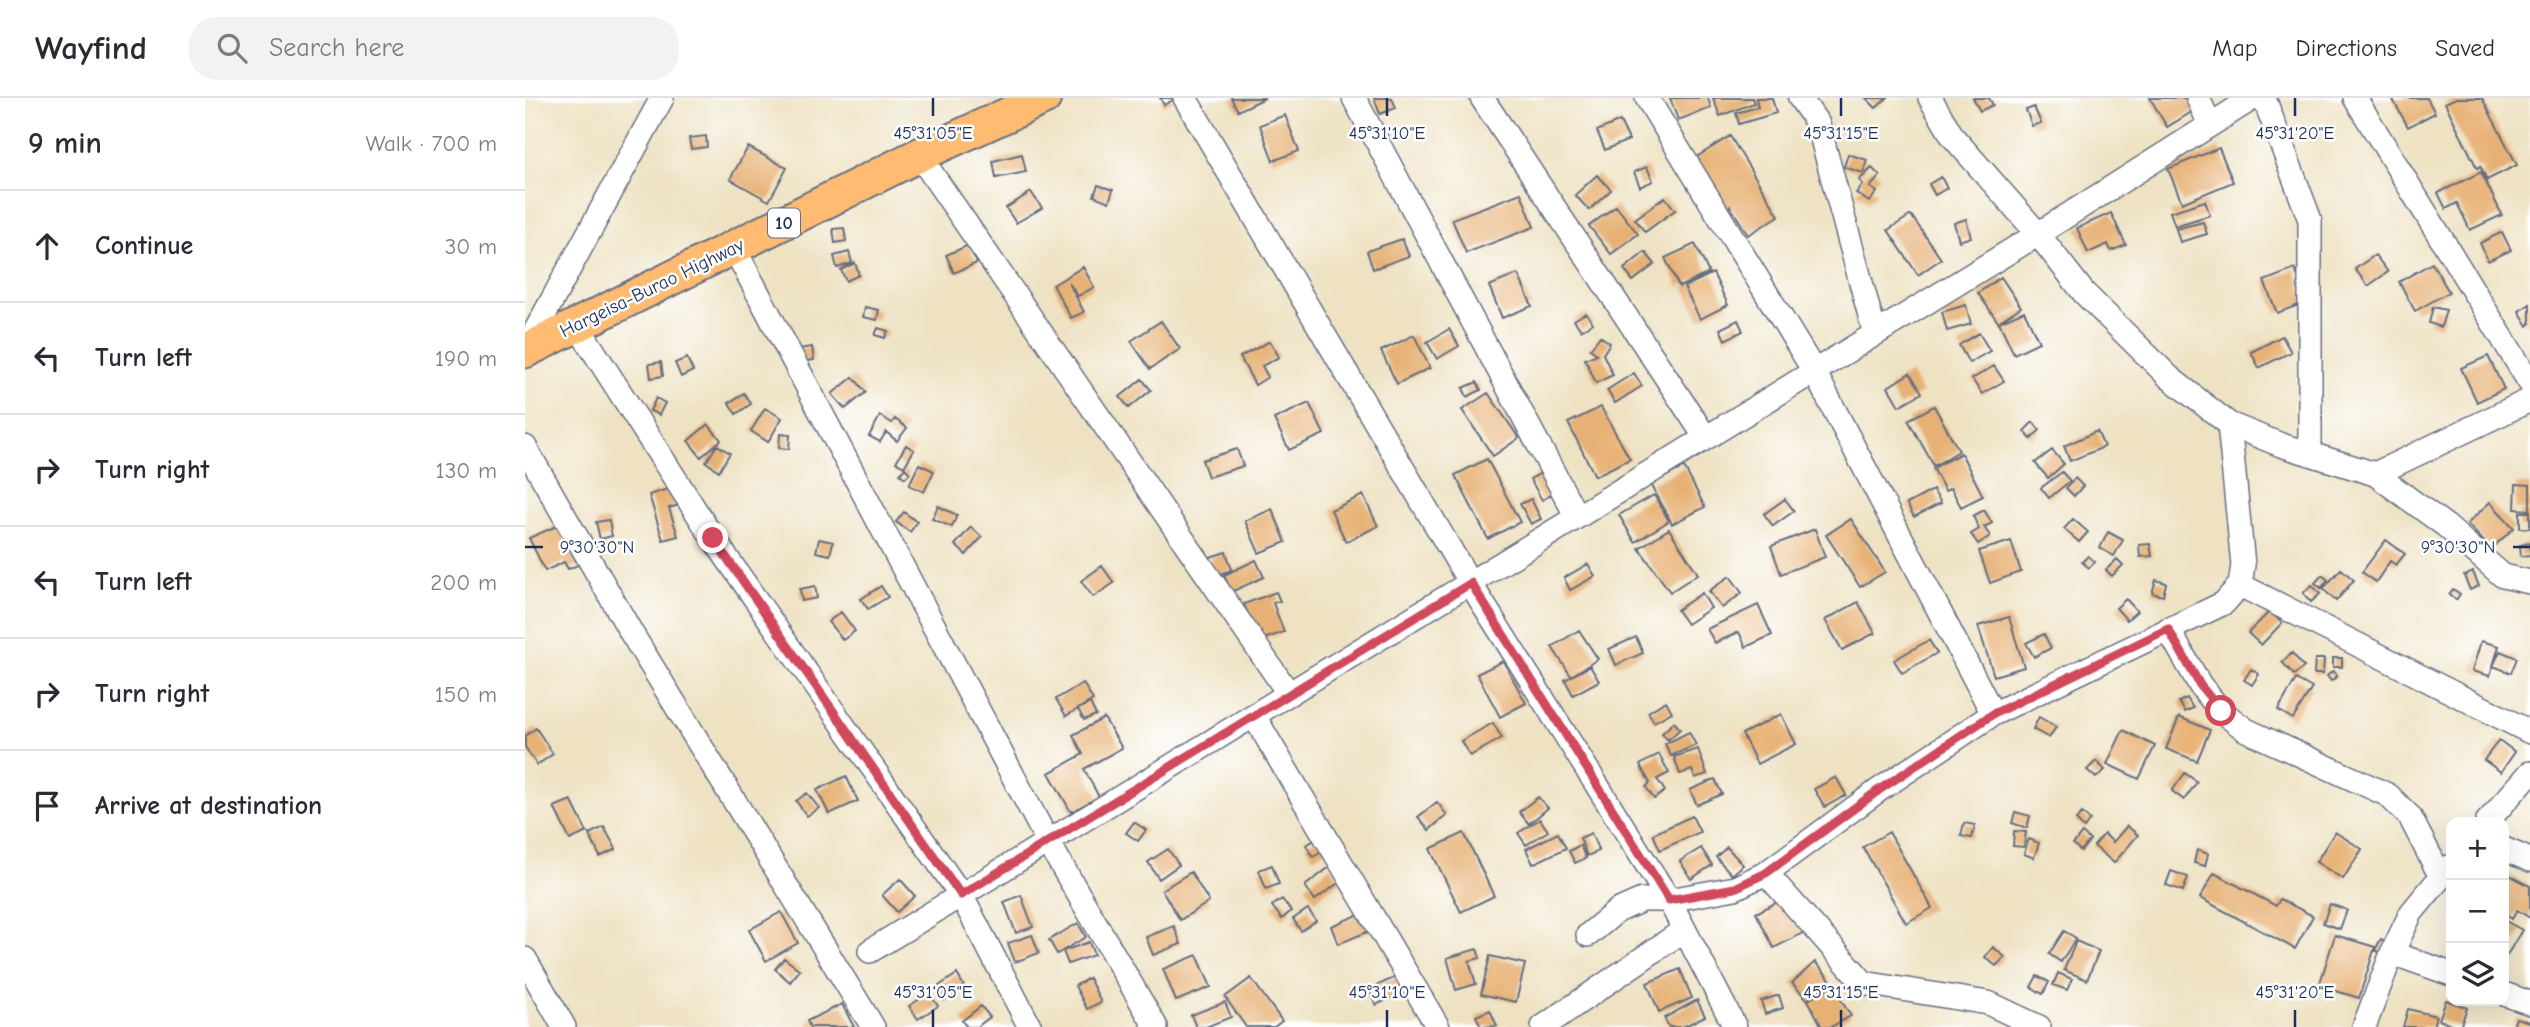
<!DOCTYPE html>
<meta charset="utf-8">
<style>
body{margin:0;font-family:"Comic Neue",sans-serif;background:#f2f2f3;color:#2b2b33}
.controls{position:absolute;right:21px;bottom:21px;display:grid;overflow:hidden;border-radius:14px;box-shadow:0 7px 28px #0002}
.controls button{width:63px;height:63px;display:grid;place-items:center;padding:0;border:0;border-bottom:2px solid #e1e1e2;background:#fff;color:#2b2b33;font:35px sans-serif}
.stop{position:absolute;width:21px;height:21px;margin:-16px;border:5px solid #d1495b;border-radius:50%;background:#fff}
.stop.end{background:#d1495b;border-color:#fff;box-shadow:0 2px 7px #0008}
.list{margin:0;padding:0;list-style:none}
h2{display:flex;justify-content:space-between;align-items:center;height:91px;margin:0;padding:0 28px;font-size:30px}
h2 small{font-size:23px;font-weight:400;color:#7c7c81}
.list li{display:grid;grid-template-columns:46px 1fr auto;gap:21px;align-items:center;box-sizing:border-box;height:112px;padding:0 28px;border-top:2px solid #e1e1e2}
.list b{display:block;font-size:26px;white-space:nowrap}
.list em{font-size:23px;font-style:normal;color:#7c7c81}
.icon{flex:none;width:38px;height:38px;fill:none;stroke:currentColor;stroke-width:2;stroke-linecap:round;stroke-linejoin:round}
.map{position:relative;flex:none;width:2005px;height:929px;overflow:hidden}
header{display:flex;align-items:center;gap:42px;box-sizing:border-box;height:98px;padding:0 35px;background:#fff;border-bottom:2px solid #e1e1e2}
header strong{font-size:33px}
nav{display:flex;gap:38px;margin-inline-start:auto;font-size:24px}
.search{width:490px;height:63px;background:#f2f2f3;display:flex;align-items:center;gap:18px;box-sizing:border-box;padding:0 24px;border-radius:28px;color:#7c7c81;font-size:26px}
main{display:flex}
aside{flex:1;background:#fff}
.map>svg:first-child{display:block}
</style>
<header>
<strong>Wayfind</strong>
<div class="search"><svg class="icon" aria-label="search" viewBox="0 0 24 24"><circle cx="10" cy="10" r="6"/><path d="M15 15l6 6"/></svg>Search here</div>
<nav><a>Map</a><a>Directions</a><a>Saved</a></nav>
</header>
<main>
<aside>
<h2>9 min<small>Walk · 700 m</small></h2>
<ul class="list">
<li><svg class="icon" aria-label="ahead" viewBox="0 0 24 24"><path d="M12 20V5M6 11l6-6 6 6"/></svg><div><b>Continue</b></div><em>30 m</em></li>
<li><svg class="icon" aria-label="left" viewBox="0 0 24 24"><path d="M17 20v-9H6M10 6l-5 5 5 5"/></svg><div><b>Turn left</b></div><em>190 m</em></li>
<li><svg class="icon" aria-label="right" viewBox="0 0 24 24"><path d="M7 20v-9h11M14 6l5 5-5 5"/></svg><div><b>Turn right</b></div><em>130 m</em></li>
<li><svg class="icon" aria-label="left" viewBox="0 0 24 24"><path d="M17 20v-9H6M10 6l-5 5 5 5"/></svg><div><b>Turn left</b></div><em>200 m</em></li>
<li><svg class="icon" aria-label="right" viewBox="0 0 24 24"><path d="M7 20v-9h11M14 6l5 5-5 5"/></svg><div><b>Turn right</b></div><em>150 m</em></li>
<li><svg class="icon" aria-label="arrive" viewBox="0 0 24 24"><path d="M6 21V4h12l-3 4 3 4H6"/></svg><div><b>Arrive at destination</b></div></li>
</ul>
</aside>
<div class="map">
<svg width="2005" height="929" viewBox="0 0 2005 929">
<rect width="100%" height="100%" fill="#fff"/>
<filter id="ink" filterUnits="userSpaceOnUse"><feTurbulence type="fractalNoise" baseFrequency=".0143" numOctaves="2"/><feDisplacementMap in="SourceGraphic" scale="14" xChannelSelector="R" yChannelSelector="G"/><feConvolveMatrix kernelMatrix="1 2 1 2 8 2 1 2 1" color-interpolation-filters="sRGB"/></filter>
<filter id="wash" filterUnits="userSpaceOnUse"><feTurbulence type="fractalNoise" baseFrequency=".00686" numOctaves="4" result="noise"/><feDisplacementMap in="SourceGraphic" scale="28" xChannelSelector="R" yChannelSelector="G"/><feGaussianBlur stdDeviation="1.57" result="paint"/><feColorMatrix in="noise" values="0 0 0 0 0 0 0 0 0 0 0 0 0 0 0 0 0 1.4 0 .05"/><feComposite in="paint" operator="in"/></filter>
<g filter="url(#wash)">
<rect width="100%" height="100%" fill="#eee2c3"/>
<g id="blocks">
<path fill="#e7b175" d="M635,0H651L639,7Z
M706,0H740L713,13Z
M849,0H867L871,10L855,16Z
M1145,0H1183L1186,10L1153,22Z
M1188,0H1227L1229,5L1195,18Z
M1231,0H1247L1251,15L1214,26L1211,15L1233,9Z
M1341,0H1362L1351,10Z
M1448,0H1464L1468,7L1455,13Z
M1625,0H1674L1678,7L1642,29Z
M1867,0H1902L1910,15L1883,29Z
M1931,0H1957L1992,67L1962,82L1955,68L1952,70L1920,5Z
M1509,9L1516,25L1507,28L1501,12Z
M760,17L774,53L748,63L735,27Z
M1095,23L1104,42L1080,52L1072,33Z
M181,38L182,49L166,51L164,40Z
M1205,38L1254,118L1223,137L1205,108L1201,111L1170,60Z
M223,49L262,70L244,103L205,81Z
M1694,50L1708,84L1657,105L1643,71Z
M497,56L501,74L471,80L468,63Z
M1323,56L1342,62L1338,75L1319,69Z
M1122,69L1128,83L1115,89L1109,74Z
M1347,70L1355,78L1345,89L1352,94L1344,104L1331,95L1338,86L1334,82Z
M1956,74L1977,117L1945,132L1932,105L1921,111L1913,95Z
M1072,77L1086,92L1064,112L1050,97Z
M1416,79L1422,90L1410,97L1404,86Z
M573,87L588,92L584,104L569,98Z
M506,94L517,110L491,125L481,110Z
M996,95L1009,129L941,155L927,121Z
M1140,99L1150,112L1120,134L1110,121Z
M1680,103L1685,117L1650,128L1645,114Z
M1091,108L1113,136L1086,156L1064,128Z
M1586,115L1601,147L1586,153L1583,146L1563,155L1552,130Z
M1386,117L1416,161L1393,177L1363,132Z
M1441,121L1446,139L1434,143L1429,125Z
M1678,124L1682,136L1655,144L1651,131Z
M319,130L321,143L310,145L308,131Z
M1977,134L1986,152L1963,163L1955,145Z
M877,141L884,158L848,171L842,153Z
M1170,146L1184,175L1154,189L1140,160Z
M444,147L452,165L429,175L421,157Z
M324,154L327,165L312,170L309,158Z
M1120,154L1130,166L1108,183L1099,171Z
M1850,157L1863,174L1843,188L1830,171Z
M330,165L334,177L321,183L316,172Z
M1907,165L1924,194L1890,213L1874,184Z
M558,169L569,189L553,198L544,185L559,214L546,220L528,187Z
M1770,171L1782,204L1752,215L1739,183Z
M1188,175L1203,207L1175,221L1159,189Z
M993,176L1007,208L977,220L964,188Z
M1476,179L1496,209L1473,224L1453,195Z
M2005,206V226L2003,228L1994,213Z
M1441,207L1446,226L1422,233L1417,214Z
M340,209L354,212L352,222L338,219Z
M1908,209L1921,212L1916,229L1904,225Z
M1499,213L1514,244L1489,256L1474,224Z
M1061,215L1068,225L1056,232L1049,222Z
M1213,222L1218,233L1200,242L1195,231Z
M636,223L655,251L625,271L606,243Z
M353,230L363,233L360,240L350,237Z
M924,231L934,248L912,261L902,244Z
M1454,235L1465,253L1444,265L1434,247Z
M889,237L905,270L872,286L856,253Z
M1075,238L1085,245L1078,256L1088,277L1071,285L1060,261L1072,256L1065,251Z
M1757,238L1766,254L1734,270L1726,254Z
M745,243L754,259L737,268L743,279L730,287L715,259Z
M287,249L289,262L274,264L273,251Z
M1963,258L1979,291L1952,304L1936,270Z
M162,260L168,273L156,279L150,265Z
M136,264L138,278L126,280L124,266Z
M1469,268L1479,283L1457,296L1447,281Z
M1109,275L1117,288L1090,305L1082,292Z
M1385,275L1397,295L1374,308L1363,289Z
M328,279L341,294L320,311L307,296Z
M617,281L626,292L604,310L595,299Z
M952,284L956,292L942,299L938,290Z
M219,295L226,306L211,316L204,305Z
M963,295L994,340L968,358L937,312Z
M131,300L140,305L134,317L125,313Z
M784,305L799,336L764,352L749,321Z
M1409,308L1434,353L1409,368L1383,322Z
M1076,309L1105,361L1070,378L1043,325Z
M240,310L257,320L243,344L226,333Z
M355,318L367,325L370,321L382,330L372,343L361,334L355,344L344,338Z
M1508,324L1515,332L1506,341L1499,333Z
M183,326L196,342L176,359L163,343Z
M1572,333L1579,349L1545,363L1539,348Z
M255,336L265,337L264,351L254,350Z
M192,347L205,355L194,373L181,364Z
M381,347L389,352L379,369L371,364Z
M712,351L718,368L683,379L677,362Z
M1527,352L1539,366L1523,380L1510,365Z
M1436,355L1458,398L1436,409L1426,390L1420,393L1408,370Z
M962,361L995,424L963,441L930,377Z
M394,366L409,373L399,394L384,387Z
M1159,369L1180,409L1147,426L1126,386Z
M380,370L385,375L380,380L375,376Z
M1020,373L1031,394L1017,402L1005,381Z
M1537,374L1545,383L1524,400L1516,390Z
M1550,380L1558,388L1549,398L1541,390Z
M1991,386L2005,387V412L1990,411Z
M152,388L158,406L144,410L153,438L138,442L124,397Z
M1408,392L1416,405L1389,419L1382,406Z
M838,397L853,428L821,444L806,412Z
M1129,397L1144,423L1110,444L1094,417Z
M1006,401L1016,421L1006,426L995,406Z
M1260,401L1269,413L1248,428L1239,416Z
M1965,404L1989,430L1966,451L1942,426Z
M413,408L432,417L427,429L407,421Z
M747,411L761,444L734,455L720,423Z
M1459,412L1467,425L1459,429L1465,438L1453,446L1446,436L1454,431L1448,418Z
M379,414L392,424L385,434L371,424Z
M1995,414H2005V430H1995Z
M1326,421L1360,474L1335,489L1301,437Z
M1548,421L1563,434L1554,444L1539,431Z
M84,422L87,438L75,441L71,424Z
M34,427L53,467L43,471L39,464L20,473L4,440Z
M446,429L457,439L441,457L430,447Z
M1144,431L1173,476L1145,494L1114,450Z
M1290,431L1300,459L1256,476L1246,448Z
M1583,434L1598,442L1589,458L1575,450Z
M294,441L308,444L305,457L291,454Z
M1861,442L1880,456L1871,467L1865,463L1851,484L1837,474Z
M1486,443L1496,474L1465,485L1454,453Z
M2005,445V457L1996,458L1995,447Z
M1625,446L1627,458L1615,459L1614,447Z
M701,454L707,472L690,478L685,459Z
M1563,458L1570,464L1564,470L1557,464Z
M1592,461L1598,467L1587,478L1581,472Z
M731,462L739,479L706,494L699,477Z
M1063,466L1070,478L1045,492L1039,480Z
M577,468L589,485L568,499L556,483Z
M1816,471L1829,482L1811,503L1798,491Z
M1948,474L1954,488L1945,492L1939,478Z
M1797,477L1803,482L1796,490L1790,485Z
M1205,478L1217,495L1197,510L1184,493Z
M1631,482L1641,485L1638,498L1627,495Z
M1787,487L1795,496L1786,504L1778,495Z
M290,488L292,500L277,503L275,491Z
M356,488L363,499L343,511L336,501Z
M1928,491L1935,496L1931,502L1924,496Z
M751,494L755,503L748,505L759,534L733,543L719,506Z
M1177,495L1186,510L1162,526L1152,512Z
M1601,501L1612,513L1602,522L1591,510Z
M1333,504L1350,535L1317,552L1300,522Z
M1233,507L1247,537L1221,549L1214,534L1190,545L1182,531Z
M1745,513L1757,525L1736,547L1723,535Z
M316,514L330,533L318,542L303,524Z
M1484,519L1499,569L1469,578L1453,528Z
M1054,532L1073,561L1046,578L1027,549Z
M1519,536L1526,550L1509,559L1501,545Z
M1111,539L1118,555L1091,567L1084,551Z
M1404,542L1412,555L1377,575L1369,562Z
M1956,543L1974,548L1965,578L1947,573Z
M1975,553L1992,560L1986,575L1968,568Z
M1767,555L1779,569L1769,577L1757,564Z
M1808,560H1817V569H1808Z
M1790,561H1799L1798,576H1789Z
M978,563L1001,605L975,619L952,576Z
M1065,568L1074,583L1048,597L1040,582Z
M1726,571L1734,576L1727,587L1719,582Z
M1808,573L1812,578L1806,583L1802,578Z
M1771,581L1787,590L1768,621L1753,612Z
M558,585L568,602L541,618L531,601Z
M1662,600L1668,610L1660,614L1654,604Z
M1141,603L1147,614L1129,624L1123,614Z
M565,605L571,617L559,622L553,611Z
M1256,616L1271,646L1232,666L1217,636Z
M1514,619L1531,629L1524,640L1508,631Z
M1654,619L1685,632L1672,663L1641,651Z
M579,620L597,650L559,671L574,699L546,714L524,675L558,656L548,637Z
M1149,624L1155,631L1143,642L1137,635Z
M968,625L977,640L945,658L936,643Z
M11,630L28,656L12,667L0,649V638Z
M1598,632L1630,648L1614,681L1582,666Z
M1164,634L1171,647L1146,658L1140,646Z
M1974,642L1990,654L1976,674L1959,662Z
M1173,651L1182,676L1170,680L1167,672L1155,676L1149,659Z
M1134,656L1144,675L1132,681L1140,693L1129,701L1121,689L1125,685L1115,667Z
M1571,663L1580,672L1571,680L1562,672Z
M1660,675L1672,684L1659,702L1647,693Z
M321,678L333,703L304,716L292,692Z
M1311,679L1321,697L1300,709L1289,691Z
M1190,681L1197,696L1172,707L1165,692Z
M282,695L294,710L282,718L271,703Z
M1013,699L1023,710L1004,726L994,714Z
M46,702L62,734L45,742L29,709Z
M912,704L922,717L904,732L893,719Z
M1490,714L1505,718L1502,730L1487,725Z
M1557,715L1565,722L1559,730L1551,722Z
M1167,718L1175,734L1135,752L1128,736Z
M1015,721L1023,733L1001,747L993,735Z
M609,724L621,732L613,743L601,735Z
M1439,725L1450,727L1447,740L1436,738Z
M1602,728L1613,737L1589,765L1569,748L1579,736L1588,744Z
M79,729L91,751L75,759L64,736Z
M806,733L813,745L788,759L781,747Z
M1489,733L1501,734L1499,749L1488,748Z
M1364,734L1407,810L1381,825L1338,749Z
M1810,734L1837,751L1818,781L1791,764Z
M939,735L969,798L936,814L905,751Z
M1033,735L1041,750L1008,766L1001,751Z
M1066,735L1074,753L1062,758L1055,740Z
M1557,735L1565,742L1556,753L1548,746Z
M1504,741L1514,745L1509,760L1499,756Z
M1055,747L1061,760L1050,765L1044,753Z
M1202,749L1218,767L1207,777L1191,759Z
M1176,750L1187,767L1166,781L1155,763Z
M643,751L654,767L634,781L623,764Z
M1672,752L1683,756L1680,768L1669,765Z
M747,767L754,786L741,791L734,772Z
M806,768L816,783L790,802L780,788Z
M1646,773L1663,779L1658,793L1641,787Z
M666,774L684,804L655,822L637,792Z
M1979,774L2005,788V820L1992,812L1987,821L1979,816Z
M1689,775L1751,808L1755,801L1788,818L1770,851L1675,800Z
M375,781L390,798L372,814L357,797Z
M496,797L508,829L491,835L479,804Z
M1260,800L1278,835L1249,850L1231,815Z
M757,801L766,813L757,821L747,808Z
M1805,806L1822,812L1815,831L1798,825Z
M783,811L791,823L776,833L768,821Z
M845,812L852,830L813,846L806,828Z
M256,814L273,845L241,863L224,832Z
M1979,822L1997,832L1981,859L1979,857Z
M553,825L561,839L532,856L524,842Z
M649,828L656,846L628,857L621,839Z
M1539,833L1551,840L1536,864L1524,856Z
M507,837L514,855L490,864L483,845Z
M1810,837L1850,849L1834,900L1794,888Z
M1856,841L1867,847L1861,858L1850,852Z
M1551,843L1574,853L1562,882L1539,872Z
M564,844L569,857L543,866L538,853Z
M1468,849L1480,859L1471,868L1460,859Z
M952,851L955,860L944,863L951,886L931,892L922,860Z
M672,857L686,889L651,903L638,871Z
M965,858L1000,866L991,904L956,896Z
M259,860L275,872L265,884L250,871Z
M1290,864L1305,881L1283,902L1307,888L1326,918L1306,929H1297L1283,902L1267,885Z
M1155,871L1167,900L1134,914L1122,885Z
M1533,875L1547,881L1542,892L1528,887Z
M432,876L439,888L419,902L411,890Z
M1512,878L1524,884L1518,896L1506,889Z
M871,879L879,894L851,907L844,891Z
M564,880L576,904L562,911L550,888Z
M726,880L757,923L749,929H721L700,899Z
M404,895L413,908L393,921L384,908Z
M1254,897L1258,910L1240,916L1236,903Z
M1172,902L1180,918L1158,929H1144L1139,920Z
M1921,902L1942,910L1935,929L1914,922Z
M700,904L706,919L681,929H671L666,917Z
M317,906L329,929H285L282,923Z
M456,908L465,919L452,929H442L437,923Z
M1883,911L1911,918L1908,929H1878Z
M965,912L972,928L956,929L951,918Z
M1991,920L2005,924V929H1988Z"/>
</g>
</g>
<g filter="url(#ink)">
<use href="#blocks" fill-opacity="0" stroke="#656e81" stroke-width="2"/>
<g fill="none" stroke-linecap="round" stroke-linejoin="round">
<defs>
<path id="minor" d="M660,0L945,485L1144,802L1210,929
M829,0L1052,419
M957,0L1181,340
M1122,0L1289,273L1468,616
M1275,0L1293,26L1350,236
M1405,0L1428,39L1513,136L1559,195L1645,280L1704,326L1756,347L1850,376L1921,428L1978,478L2005,484
M1673,0L1685,27
M1739,0L1785,122V356
M1830,0L2005,285
M394,57L764,596
M209,150L523,744L631,929
M52,227L188,440L436,797L505,929
M0,252L137,0
M0,349L107,536L348,929
M1850,376L2005,302
M1715,487L2005,634
M1643,531L1675,587L1696,613L1721,632L1863,697L1885,719L1916,779
M729,618L913,929
M1962,724L2005,675
M1979,751L2005,762
M1241,775L1339,885L1463,905L1514,929
M1063,837L1092,813L1117,802H1144L1210,790L1241,775L1354,692L1468,616L1699,505L1715,487L1718,467L1704,326
M345,853L1513,136L1728,0
M1867,855L1926,876
M0,861L39,929
M1979,896L2005,905
M1018,929L1159,832
M1839,929L1867,855L1886,815L1924,769"/>
<path id="highway" d="M0,253L394,57L519,0"/>
</defs>
<use href="#minor" stroke="#656e81" stroke-width="26"/>
<use href="#highway" stroke="#656e81" stroke-width="37"/>
<use href="#minor" stroke="#fff" stroke-width="23"/>
<use href="#highway" stroke="#ffbb71" stroke-width="33"/>
</g>
</g>
<g fill="none" stroke-linecap="round" stroke-linejoin="round" filter="url(#ink)">
<path stroke="#d1495b" stroke-width="9" d="M188,440L436,797L946,485L1144,802L1210,790L1241,775L1354,692L1468,616L1643,531L1675,587L1696,613"/>
</g>
<path fill="none" stroke="#1b2f5e" stroke-width="2.5" d="M408,0V18M862,0V18M1316,0V18M1770,0V18M0,449H18M1988,449H2005M408,912V929M862,912V929M1316,912V929M1770,912V929"/>
<g text-anchor="middle" dominant-baseline="central" stroke-width="5" stroke-linejoin="round" paint-order="stroke">
<rect fill="#fff" stroke="#5f6d8e" stroke-width="2" x="243" y="110.5" width="32" height="29" rx="5"/>
<g font-size="18" font-weight="bold" fill="#1b2f5e">
<text x="259" y="125">10</text>
</g>
<g font-size="19" fill="#1b2f5e" stroke="#fff">
<text transform="translate(127 190) rotate(-26)">Hargeisa-Burao Highway</text>
</g>
</g>
<g font-size="18" text-anchor="middle" fill="#1b2f5e" stroke="#fff" stroke-width="5" stroke-linejoin="round" paint-order="stroke">
<text x="408" y="41">45°31'05"E</text>
<text x="862" y="41">45°31'10"E</text>
<text x="1316" y="41">45°31'15"E</text>
<text x="1770" y="41">45°31'20"E</text>
<text x="72" y="455">9°30'30"N</text>
<text x="1933" y="455">9°30'30"N</text>
<text x="408" y="900">45°31'05"E</text>
<text x="862" y="900">45°31'10"E</text>
<text x="1316" y="900">45°31'15"E</text>
<text x="1770" y="900">45°31'20"E</text>
</g>
</svg>
<div class="controls">
<button>+</button>
<button>−</button>
<button><svg class="icon" aria-label="layers" viewBox="0 0 24 24"><path d="M12 4l9 5-9 5-9-5zM3 14l9 5 9-5"/></svg></button>
</div>
<div class="stop" style="left:1696px;top:613px"></div>
<div class="stop end" style="left:188px;top:440px"></div>
</div>
</main>
